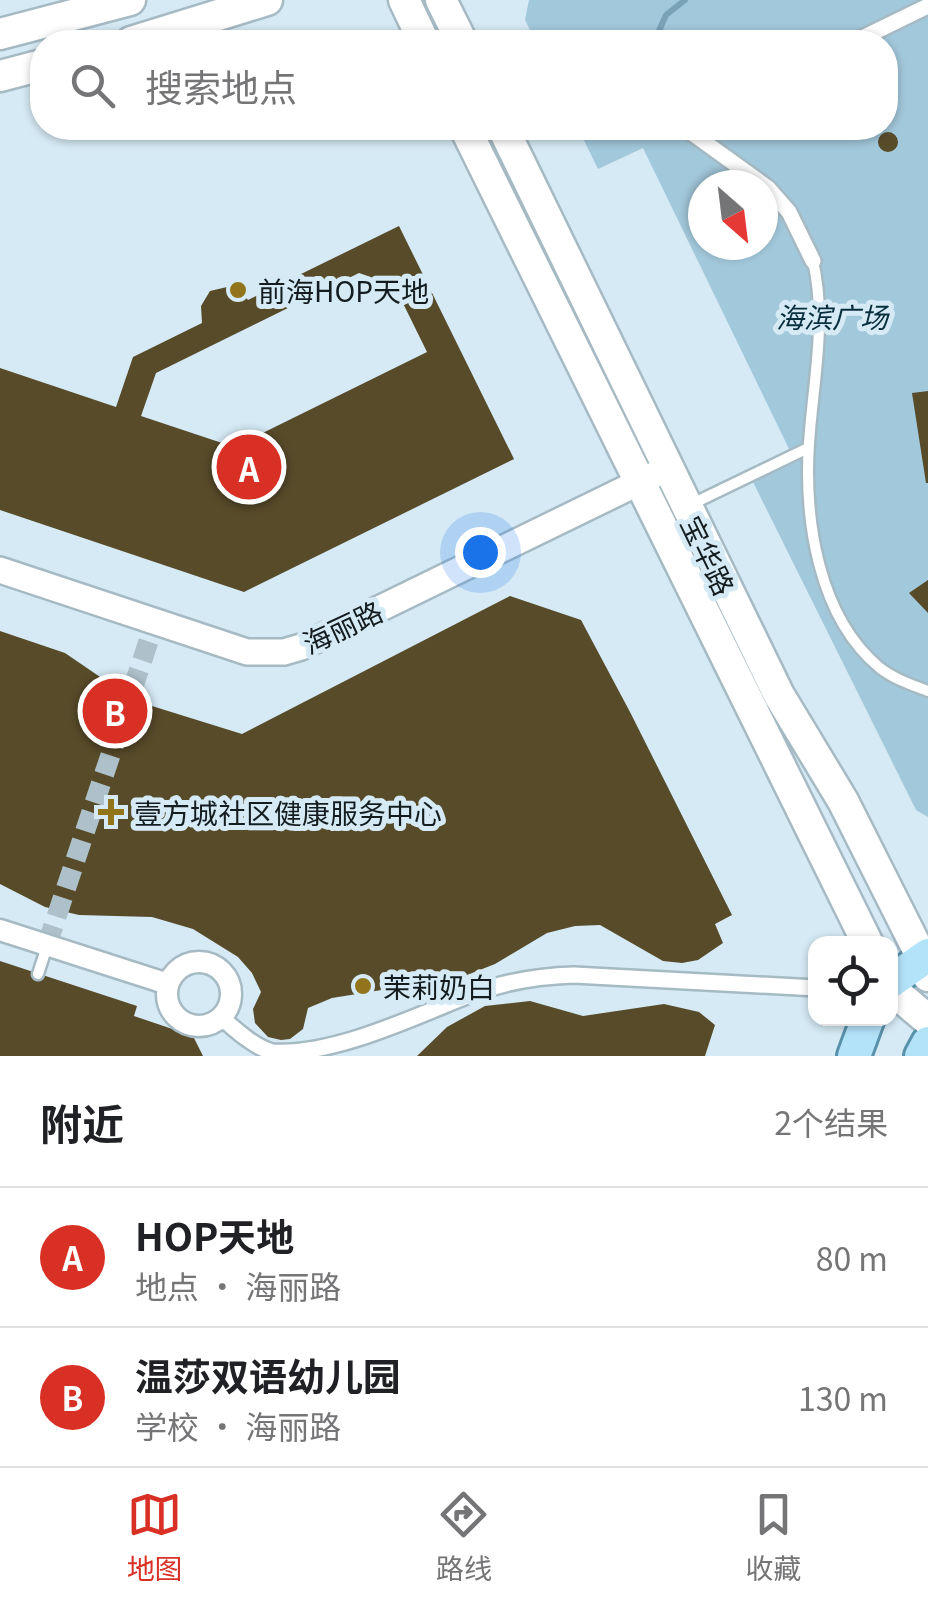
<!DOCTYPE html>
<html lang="zh">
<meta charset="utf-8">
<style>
body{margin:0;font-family:Georgia,"Noto Sans SC",serif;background:#f6f6f6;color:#202124}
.controls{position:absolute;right:30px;bottom:30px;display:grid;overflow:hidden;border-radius:20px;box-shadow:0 2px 8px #0004}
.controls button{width:90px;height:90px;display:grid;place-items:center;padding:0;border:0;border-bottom:2px solid #e0e0e0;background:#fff;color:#202124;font:50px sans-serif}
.compass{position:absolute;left:688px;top:170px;width:90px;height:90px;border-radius:50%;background:#fff;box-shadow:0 2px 8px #0004;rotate:152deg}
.you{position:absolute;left:480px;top:552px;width:35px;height:35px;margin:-25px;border:8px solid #fff;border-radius:50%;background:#1a73e8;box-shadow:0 0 0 15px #1a73e833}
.badge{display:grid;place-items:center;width:65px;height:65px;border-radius:50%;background:#d93025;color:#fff;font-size:32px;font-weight:700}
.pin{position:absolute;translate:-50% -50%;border:5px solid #fff;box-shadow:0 2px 10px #0006}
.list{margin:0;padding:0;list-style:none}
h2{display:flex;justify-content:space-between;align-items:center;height:130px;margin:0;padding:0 40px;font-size:42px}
h2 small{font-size:32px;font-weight:400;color:#757577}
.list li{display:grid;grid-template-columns:65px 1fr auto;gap:30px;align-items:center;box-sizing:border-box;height:140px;padding:0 40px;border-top:2px solid #e0e0e0}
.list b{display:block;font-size:38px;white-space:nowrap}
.list p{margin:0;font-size:32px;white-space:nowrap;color:#757577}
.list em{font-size:32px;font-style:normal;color:#757577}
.icon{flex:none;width:55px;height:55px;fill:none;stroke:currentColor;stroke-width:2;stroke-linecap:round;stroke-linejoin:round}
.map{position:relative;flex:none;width:928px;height:1056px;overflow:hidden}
.search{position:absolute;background:#fff;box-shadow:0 2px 8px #0004;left:30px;right:30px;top:30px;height:110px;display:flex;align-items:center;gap:25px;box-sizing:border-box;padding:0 35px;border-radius:40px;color:#757577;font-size:38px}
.sheet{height:410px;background:#fff}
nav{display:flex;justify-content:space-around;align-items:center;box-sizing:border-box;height:140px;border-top:2px solid #e0e0e0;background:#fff;font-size:28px;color:#757577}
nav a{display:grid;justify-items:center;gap:5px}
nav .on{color:#d93025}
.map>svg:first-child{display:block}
</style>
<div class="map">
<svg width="928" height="1056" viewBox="0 0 928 1056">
<rect width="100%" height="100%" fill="#d5eaf5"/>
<path fill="#a2c8db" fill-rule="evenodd" d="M529,0H928V817L916,810L750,476L792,455L643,148L598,169L578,128H886V42H536L525,20ZM703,185H763V245H703Z"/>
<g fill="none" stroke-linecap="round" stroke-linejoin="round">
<path stroke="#7aa2b6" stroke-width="6" d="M654,42L666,15L685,0"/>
</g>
<path fill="#584b2a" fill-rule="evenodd" d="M878 142a10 10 0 1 1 20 0a10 10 0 1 1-20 0Z
M399,226L514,459L244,592L0,510V368L116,407L133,357L202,323L201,306L210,291L227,287L243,294L248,300ZM359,273L394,285L427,352L234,447L141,416L156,373Z
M928,391V483H926L912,393Z
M928,580V613L909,593Z
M510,596L581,620L630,712L732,915L715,924L723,943L698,960L682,963L663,961L600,925L575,926L547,933L495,964L462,977L332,998L308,1008L303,1029L290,1039L281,1040L268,1037L255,1023L253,1009L261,992L252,973L238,957L193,929L152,917L79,915L45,907L0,884V631L65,653L106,681L152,706L242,734Z
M0,961L137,1006L134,1016L193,1036L203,1056H0Z
M530,1001L583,1016L664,1004L699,1012L715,1025L705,1056H417L447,1027L485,1006Z"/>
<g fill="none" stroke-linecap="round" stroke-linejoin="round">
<path stroke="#aec1ca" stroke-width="20" stroke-dasharray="20 10" stroke-linecap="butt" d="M47,945L155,622"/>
<defs>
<path id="service" d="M813,261C827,321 813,383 809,443C804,519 818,617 880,668C894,679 912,685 928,691
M692,504L808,448
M38,974L47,946"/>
<path id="pedestrian" d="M854,42L928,6
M685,128L768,188L789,212L813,261
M222,1018C237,1031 253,1046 272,1052C333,1056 414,1017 469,995C503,982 538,976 574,975L816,988"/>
<path id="minor" d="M0,930L168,984
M167 994a32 32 0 1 1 64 0a32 32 0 1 1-64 0Z"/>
<path id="tertiary" d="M0,570L247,652H284L301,647L656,474"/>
<path id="secondary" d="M404,0L424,42
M441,0L462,42
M0,34L130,0
M131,42L267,0
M0,76L42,65
M465,128L868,944
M503,128L779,695L843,801L922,958L928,976
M890,988L928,1020"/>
<path id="primary" d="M890,982L928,955
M854,1056L868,1018
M921,1056L928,1043"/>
</defs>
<use href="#service" stroke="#a6bac4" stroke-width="15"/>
<use href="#pedestrian" stroke="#a6bac4" stroke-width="20"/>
<use href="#minor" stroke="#a6bac4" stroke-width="25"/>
<use href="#tertiary" stroke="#a6bac4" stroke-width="30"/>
<use href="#secondary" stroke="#a6bac4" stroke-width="35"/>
<use href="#primary" stroke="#5a91aa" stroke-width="38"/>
<use href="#service" stroke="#fff" stroke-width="10"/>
<use href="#pedestrian" stroke="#fff" stroke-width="15"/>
<use href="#minor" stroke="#fff" stroke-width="20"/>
<use href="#tertiary" stroke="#fff" stroke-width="25"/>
<use href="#secondary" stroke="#fff" stroke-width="30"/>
<use href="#primary" stroke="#b3e3f9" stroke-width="32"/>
</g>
<g fill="#92751b" stroke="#d5eaf5" stroke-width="4">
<circle cx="238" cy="290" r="10"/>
<path d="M106 797h10v10h10v10h-10v10h-10v-10h-10v-10h10z"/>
<circle cx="363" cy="986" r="10"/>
</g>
<g text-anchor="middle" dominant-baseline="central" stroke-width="10" stroke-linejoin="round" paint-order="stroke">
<g font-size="28" fill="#141c20" stroke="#d5eaf5" text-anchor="start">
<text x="258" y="290">前海HOP天地</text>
<text x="134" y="812">壹方城社区健康服务中心</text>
<text x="383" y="986">茉莉奶白</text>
</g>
<g font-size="28" font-style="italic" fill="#072e3d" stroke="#d5eaf5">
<text x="832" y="316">海滨广场</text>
</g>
<g font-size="28" fill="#141c20" stroke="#d5eaf5">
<text transform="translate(709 555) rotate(64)">宝华路</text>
<text transform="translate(342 626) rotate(-25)">海丽路</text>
</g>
</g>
</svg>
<div class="controls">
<button><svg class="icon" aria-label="locate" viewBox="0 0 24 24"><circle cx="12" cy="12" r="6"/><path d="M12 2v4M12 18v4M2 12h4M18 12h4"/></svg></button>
</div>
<svg class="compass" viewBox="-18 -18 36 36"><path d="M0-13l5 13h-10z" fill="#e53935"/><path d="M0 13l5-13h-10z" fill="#757577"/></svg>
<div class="you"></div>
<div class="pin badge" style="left:249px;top:467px">A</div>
<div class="pin badge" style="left:115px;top:711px">B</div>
<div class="search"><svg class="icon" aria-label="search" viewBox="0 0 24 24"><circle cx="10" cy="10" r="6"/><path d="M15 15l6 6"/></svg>搜索地点</div>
</div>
<section class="sheet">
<h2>附近<small>2个结果</small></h2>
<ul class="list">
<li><span class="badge">A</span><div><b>HOP天地</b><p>地点 · 海丽路</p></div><em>80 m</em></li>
<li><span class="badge">B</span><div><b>温莎双语幼儿园</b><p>学校 · 海丽路</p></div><em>130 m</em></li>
</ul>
</section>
<nav>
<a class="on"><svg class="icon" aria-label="map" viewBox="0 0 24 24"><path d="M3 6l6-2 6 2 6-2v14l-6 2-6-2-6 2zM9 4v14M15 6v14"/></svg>地图</a>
<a><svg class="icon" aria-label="directions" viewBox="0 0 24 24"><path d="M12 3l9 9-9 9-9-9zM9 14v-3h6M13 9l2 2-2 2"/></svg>路线</a>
<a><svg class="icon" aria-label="saved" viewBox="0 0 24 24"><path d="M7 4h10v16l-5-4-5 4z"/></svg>收藏</a>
</nav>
